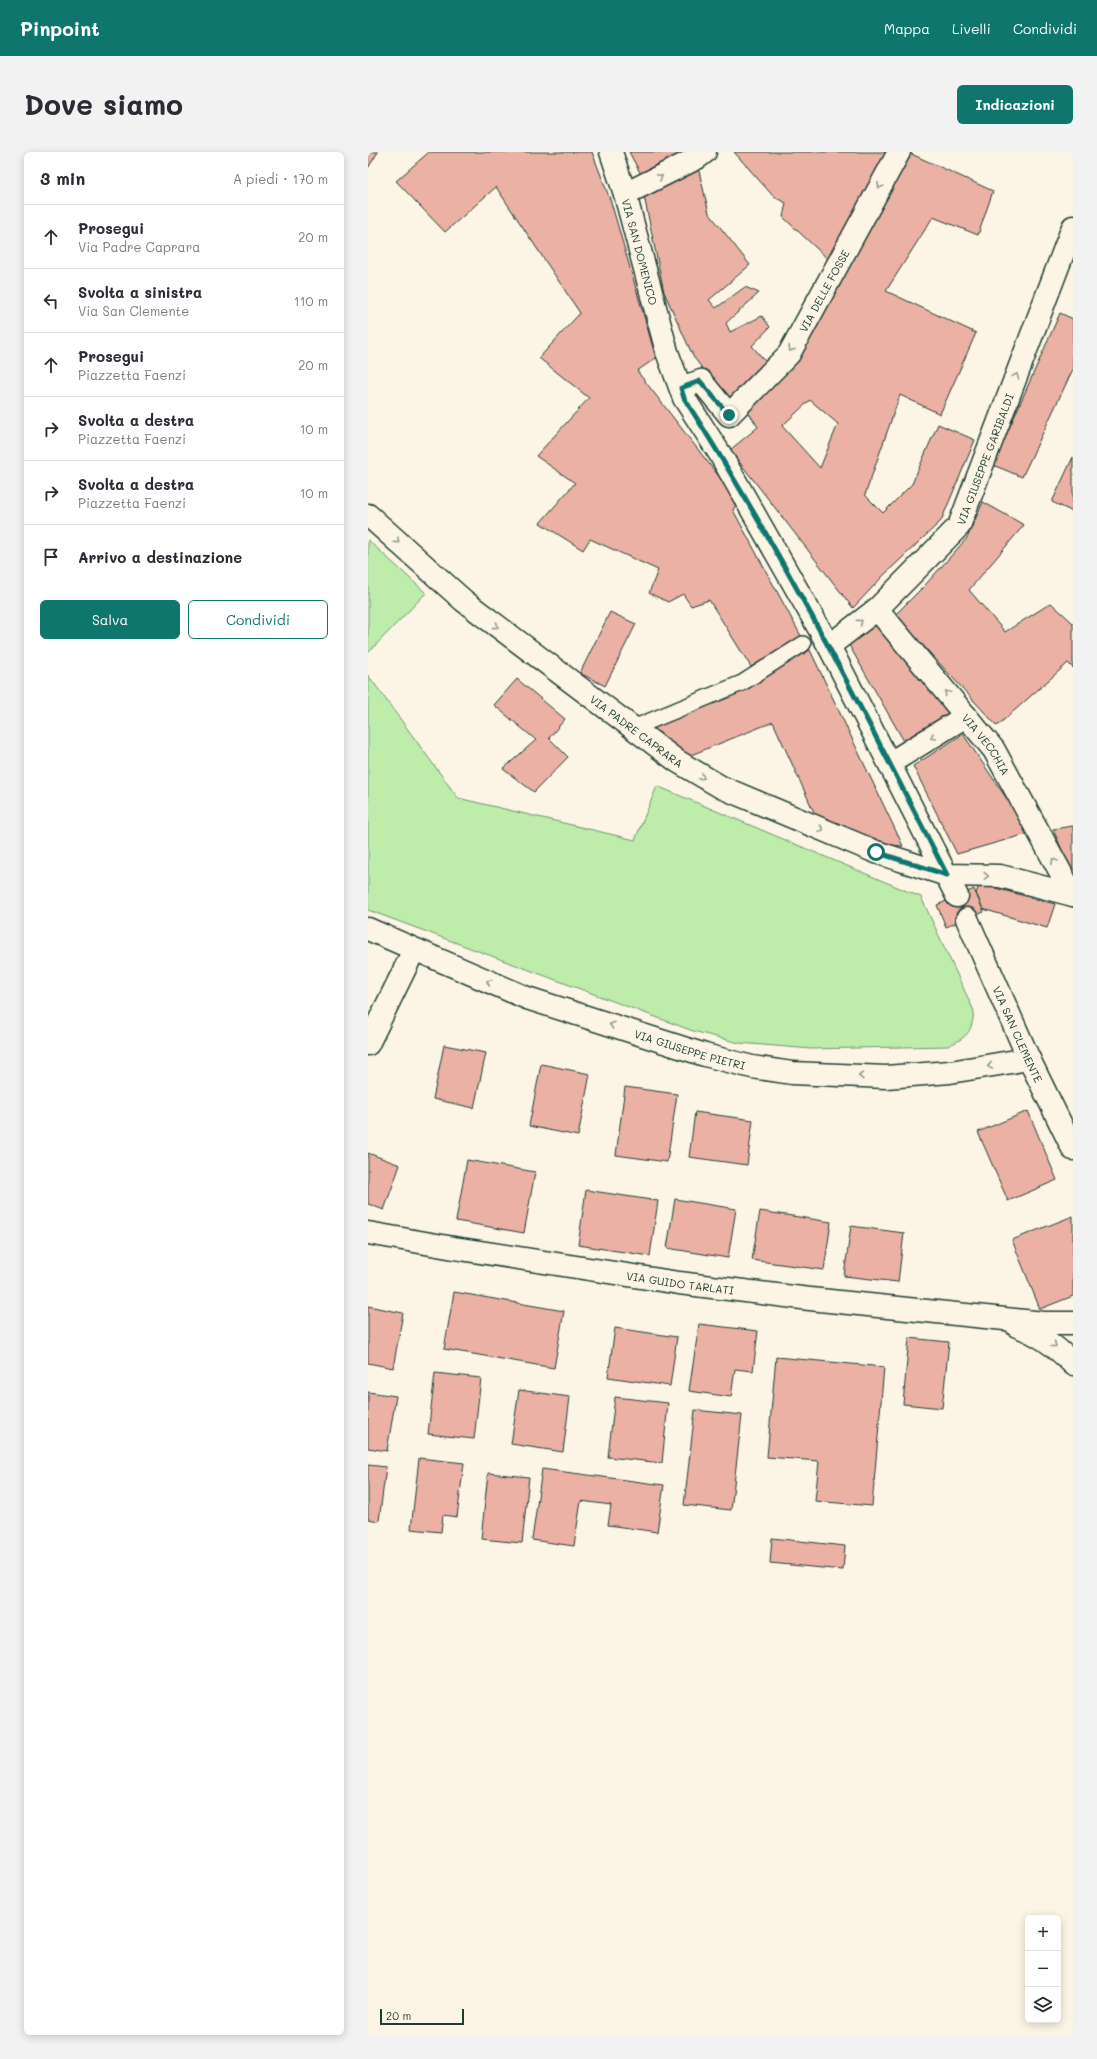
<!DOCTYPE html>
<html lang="it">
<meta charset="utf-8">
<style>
body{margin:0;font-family:Mali,sans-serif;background:#f2f2f3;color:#2b2b33}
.controls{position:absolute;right:12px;bottom:12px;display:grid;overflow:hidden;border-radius:6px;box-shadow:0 2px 10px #0003}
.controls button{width:36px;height:36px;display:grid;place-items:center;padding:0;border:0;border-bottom:1px solid #e1e1e2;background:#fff;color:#2b2b33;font:20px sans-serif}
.scale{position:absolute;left:12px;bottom:10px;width:84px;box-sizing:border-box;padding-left:4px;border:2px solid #1f3d34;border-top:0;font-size:11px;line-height:14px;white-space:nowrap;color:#1f3d34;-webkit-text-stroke:3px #fcf5e5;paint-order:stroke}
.stop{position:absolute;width:12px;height:12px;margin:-9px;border:3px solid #0f766e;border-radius:50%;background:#fff}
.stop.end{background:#0f766e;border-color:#fff;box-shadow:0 1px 4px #0008}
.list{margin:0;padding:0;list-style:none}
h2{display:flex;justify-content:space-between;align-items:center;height:52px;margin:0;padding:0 16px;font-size:17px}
h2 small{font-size:13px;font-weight:400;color:#7c7c81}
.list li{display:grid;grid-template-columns:26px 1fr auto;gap:12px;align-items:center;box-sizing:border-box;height:64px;padding:0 16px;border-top:1px solid #e1e1e2}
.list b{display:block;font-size:15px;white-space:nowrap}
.list p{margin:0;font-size:13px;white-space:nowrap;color:#7c7c81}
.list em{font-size:13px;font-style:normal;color:#7c7c81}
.actions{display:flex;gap:8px;padding:12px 16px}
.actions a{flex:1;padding:9px 0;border:1px solid #0f766e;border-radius:6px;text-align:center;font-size:14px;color:#0f766e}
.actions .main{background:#0f766e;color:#fff}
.icon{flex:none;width:22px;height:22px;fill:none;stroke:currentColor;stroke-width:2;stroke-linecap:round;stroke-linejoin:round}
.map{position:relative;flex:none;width:705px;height:1883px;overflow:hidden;border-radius:6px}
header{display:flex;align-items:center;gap:24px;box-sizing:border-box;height:56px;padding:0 20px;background:#0f766e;color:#fff}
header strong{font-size:19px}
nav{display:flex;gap:22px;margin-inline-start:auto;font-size:14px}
.intro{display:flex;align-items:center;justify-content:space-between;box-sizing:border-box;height:96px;padding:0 24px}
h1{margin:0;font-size:28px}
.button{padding:10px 18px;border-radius:6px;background:#0f766e;color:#fff;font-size:14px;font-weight:700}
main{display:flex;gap:24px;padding:0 24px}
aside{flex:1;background:#fff;border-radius:6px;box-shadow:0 2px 10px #0003}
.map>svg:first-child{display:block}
</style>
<header>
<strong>Pinpoint</strong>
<nav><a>Mappa</a><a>Livelli</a><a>Condividi</a></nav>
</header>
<div class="intro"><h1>Dove siamo</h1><a class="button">Indicazioni</a></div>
<main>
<aside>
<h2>3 min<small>A piedi · 170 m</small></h2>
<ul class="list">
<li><svg class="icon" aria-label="ahead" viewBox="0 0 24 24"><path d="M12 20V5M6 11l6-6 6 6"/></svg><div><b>Prosegui</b><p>Via Padre Caprara</p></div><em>20 m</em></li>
<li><svg class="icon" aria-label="left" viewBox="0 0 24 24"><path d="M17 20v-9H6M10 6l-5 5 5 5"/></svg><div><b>Svolta a sinistra</b><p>Via San Clemente</p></div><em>110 m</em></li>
<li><svg class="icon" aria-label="ahead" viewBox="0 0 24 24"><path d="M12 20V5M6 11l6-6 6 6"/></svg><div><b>Prosegui</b><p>Piazzetta Faenzi</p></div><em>20 m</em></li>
<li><svg class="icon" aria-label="right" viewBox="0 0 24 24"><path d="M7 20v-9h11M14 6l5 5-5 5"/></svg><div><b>Svolta a destra</b><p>Piazzetta Faenzi</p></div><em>10 m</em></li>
<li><svg class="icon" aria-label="right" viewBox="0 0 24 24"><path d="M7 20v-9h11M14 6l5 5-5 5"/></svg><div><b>Svolta a destra</b><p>Piazzetta Faenzi</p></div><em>10 m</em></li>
<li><svg class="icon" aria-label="arrive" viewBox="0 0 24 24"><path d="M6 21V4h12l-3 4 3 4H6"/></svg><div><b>Arrivo a destinazione</b></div></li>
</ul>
<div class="actions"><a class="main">Salva</a><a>Condividi</a></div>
</aside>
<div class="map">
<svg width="705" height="1883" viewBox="0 0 705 1883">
<rect width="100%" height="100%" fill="#fcf5e5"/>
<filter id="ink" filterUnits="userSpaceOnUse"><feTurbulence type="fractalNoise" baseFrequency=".025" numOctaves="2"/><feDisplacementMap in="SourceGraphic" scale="8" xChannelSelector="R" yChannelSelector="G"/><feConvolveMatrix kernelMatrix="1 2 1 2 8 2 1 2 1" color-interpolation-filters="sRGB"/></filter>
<g filter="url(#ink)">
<path fill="#bdecab" stroke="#6e9470" d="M0,388L58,441L0,501Z
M0,523L90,646L267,688L289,634L553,745L606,859C604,881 599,885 580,894L443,897L371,891L325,879L0,758Z"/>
<path fill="#ebb1a5" stroke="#1f3d34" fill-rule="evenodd" d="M0,0H10L0,16Z
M61,0H224L243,50L288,206L269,219L370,349L365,358L433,484L383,515L341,448L323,454L315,442L300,450L281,441L290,418L222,387L215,398L172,371L207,331L168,304L221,246L171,206L212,161L128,35L77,80L28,29Z
M261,0H331L276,28Z
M366,0H526L463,110L415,65L418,51L406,45Z
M539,0L625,39L610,83L565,65L518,139L608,181L572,262L532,243L497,343L515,361L544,332L570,272L607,288L573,369L516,423L485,456L362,298L390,275L377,255ZM442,248L470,272L452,316L414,274Z
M329,11L341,61L382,113L341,148L348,156L377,135L391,141L358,171L362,180L394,164L402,175L384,194L400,212L361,253L325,204L296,140L275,39Z
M692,161L705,167V217L654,325L625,313Z
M705,305V360L684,350Z
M615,350L656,373L601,438L637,480L683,451L705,471V516L700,511L629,574L527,463L558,432L599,386Z
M242,460L268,472L237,534L212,521Z
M508,473L583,562L537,591L481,493Z
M442,498L535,694L505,692L450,669L405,570L318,605L285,575L376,537Z
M149,527L197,567L181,586L200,605L166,640L135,617L168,588L126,553Z
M595,582L662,681L589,702L545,614Z
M705,674V724L685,677Z
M612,732L687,752L679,776L615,757L608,741Z
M606,737L616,760L578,775L569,753Z
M76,893L118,901L106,956L65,947Z
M173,912L222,922L210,984L161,974Z
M257,935L309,942L299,1010L248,1003Z
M660,959L689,1028L640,1049L610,980Z
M327,960L385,968L379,1013L321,1005Z
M0,1001L32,1013L16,1058L0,1052Z
M99,1008L167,1020L156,1081L88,1069Z
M218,1038L290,1049L282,1104L210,1093Z
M307,1047L368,1057L360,1106L299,1096Z
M392,1059L463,1070L456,1118L384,1108Z
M705,1064V1144L672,1157L644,1088Z
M483,1074L536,1081L530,1130L476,1124Z
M86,1140L196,1159L186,1216L76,1197Z
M0,1154L35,1161L25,1216L0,1211Z
M331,1172L390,1179L385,1219L367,1217L363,1245L321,1239Z
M247,1176L309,1185L302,1234L240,1225Z
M541,1186L581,1190L574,1256L535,1252Z
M408,1205L516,1215L504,1354L447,1349L451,1309L399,1305Z
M67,1221L113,1226L106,1287L60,1282Z
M151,1238L202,1245L195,1300L143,1292Z
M0,1240L28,1244L19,1299L0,1296Z
M247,1245L300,1251L294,1311L240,1305Z
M327,1258L374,1263L363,1358L316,1353Z
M51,1306L96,1311L89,1365L75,1363L73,1380L43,1377Z
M0,1313L18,1315L11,1369L0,1367Z
M174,1317L296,1333L289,1380L240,1373L243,1353L213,1349L206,1394L164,1388Z
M120,1321L161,1325L154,1391L113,1387Z
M404,1386L477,1394L475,1418L402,1411Z"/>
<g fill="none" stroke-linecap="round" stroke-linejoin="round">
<defs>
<path id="lane" d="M265,576L374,531L435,492"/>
<g id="street">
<path id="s1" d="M243,0L257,42L299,200L316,246L352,302L461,494L589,744"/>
<path d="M257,42L329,6L337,0"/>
<path id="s2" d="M313,236L333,229L361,263L421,202L531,0"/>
<path id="s3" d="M0,363L96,449L309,609L353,635L508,700L579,723L632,724L705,743"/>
<path id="s4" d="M509,457L626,598L705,743"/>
<path id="s5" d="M461,494L509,457L591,374L705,75"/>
<path d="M522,611L598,564"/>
<path id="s6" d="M599,767L661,907L705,997"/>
<path id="s7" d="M0,777L159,846L337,903L384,915L424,921L518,925L582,920L661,907"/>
<path d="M0,892L46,798"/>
</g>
<g id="secondary">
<path id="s8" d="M0,1081L86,1096L311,1131L442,1147L676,1171H705"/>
<path d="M649,1174C672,1182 689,1195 705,1212"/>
</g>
</defs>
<use href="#lane" stroke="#1f3d34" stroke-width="18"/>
<use href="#street" stroke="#1f3d34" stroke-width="25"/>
<use href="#secondary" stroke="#1f3d34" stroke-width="25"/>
<use href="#lane" stroke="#fcf5e5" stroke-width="15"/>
<use href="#street" stroke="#fcf5e5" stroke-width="22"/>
<use href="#secondary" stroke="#fcf5e5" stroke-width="22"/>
</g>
<defs><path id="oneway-chevron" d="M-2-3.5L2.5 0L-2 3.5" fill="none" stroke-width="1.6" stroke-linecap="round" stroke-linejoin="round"/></defs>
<g stroke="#8e998c">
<use href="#oneway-chevron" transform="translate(292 25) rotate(-27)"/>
<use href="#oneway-chevron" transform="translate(512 34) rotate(118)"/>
<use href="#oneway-chevron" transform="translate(423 197) rotate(122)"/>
<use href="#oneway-chevron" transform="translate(648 224) rotate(-69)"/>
<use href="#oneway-chevron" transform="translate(29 389) rotate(42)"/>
<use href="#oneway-chevron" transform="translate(492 470) rotate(-37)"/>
<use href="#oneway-chevron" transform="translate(128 474) rotate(37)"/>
<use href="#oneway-chevron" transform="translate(579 541) rotate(-130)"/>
<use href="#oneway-chevron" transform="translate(565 585) rotate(149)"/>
<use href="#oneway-chevron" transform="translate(334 625) rotate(30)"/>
<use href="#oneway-chevron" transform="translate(453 677) rotate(22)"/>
<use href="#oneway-chevron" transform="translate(686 709) rotate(-118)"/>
<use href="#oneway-chevron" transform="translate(618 724) rotate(1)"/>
<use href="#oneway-chevron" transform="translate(121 830) rotate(-156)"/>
<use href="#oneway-chevron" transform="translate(244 873) rotate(-162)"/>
<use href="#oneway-chevron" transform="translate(622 914) rotate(171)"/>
<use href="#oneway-chevron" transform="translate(493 924) rotate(-179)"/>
<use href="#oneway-chevron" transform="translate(686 1193) rotate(38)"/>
</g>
</g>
<g fill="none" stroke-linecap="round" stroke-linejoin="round" filter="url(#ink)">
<path stroke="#0f766e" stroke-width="5" d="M361,263L332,229L313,236L316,246C414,399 496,561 579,723L508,700"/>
</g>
<g text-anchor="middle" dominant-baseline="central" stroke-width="3" stroke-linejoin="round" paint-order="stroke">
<g font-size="11" fill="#1f3d34" stroke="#fcf5e5">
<text stroke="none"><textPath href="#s1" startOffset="104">VIA SAN DOMENICO</textPath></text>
<text stroke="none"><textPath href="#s2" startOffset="223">VIA DELLE FOSSE</textPath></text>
<text stroke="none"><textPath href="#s5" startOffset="249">VIA GIUSEPPE GARIBALDI</textPath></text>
<text stroke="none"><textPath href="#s3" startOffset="345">VIA PADRE CAPRARA</textPath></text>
<text stroke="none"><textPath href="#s4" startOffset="174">VIA VECCHIA</textPath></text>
<text stroke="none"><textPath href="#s6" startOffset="126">VIA SAN CLEMENTE</textPath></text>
<text stroke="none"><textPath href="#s7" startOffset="344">VIA GIUSEPPE PIETRI</textPath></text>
<text stroke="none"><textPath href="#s8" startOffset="316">VIA GUIDO TARLATI</textPath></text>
</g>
</g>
</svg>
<div class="controls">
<button>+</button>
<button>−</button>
<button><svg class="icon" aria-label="layers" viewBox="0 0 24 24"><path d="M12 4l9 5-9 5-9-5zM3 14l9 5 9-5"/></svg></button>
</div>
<div class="scale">20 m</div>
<div class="stop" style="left:508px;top:700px"></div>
<div class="stop end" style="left:361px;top:263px"></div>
</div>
</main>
